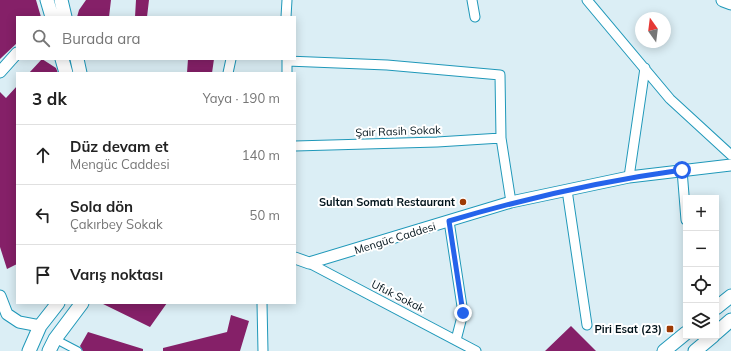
<!DOCTYPE html>
<html lang="tr">
<meta charset="utf-8">
<style>
body{margin:0;font-family:Mulish,sans-serif;background:#f2f2f2;color:#222}
.controls{position:absolute;right:12px;bottom:12px;display:grid;overflow:hidden;border-radius:0px;box-shadow:0 2px 10px #0003}
.controls button{width:36px;height:36px;display:grid;place-items:center;padding:0;border:0;border-bottom:1px solid #e0e0e0;background:#fff;color:#222;font:20px sans-serif}
.compass{position:absolute;left:635px;top:12px;width:36px;height:36px;border-radius:50%;background:#fff;box-shadow:0 2px 10px #0003;rotate:346deg}
.stop{position:absolute;width:12px;height:12px;margin:-9px;border:3px solid #2563eb;border-radius:50%;background:#fff}
.stop.end{background:#2563eb;border-color:#fff;box-shadow:0 1px 4px #0008}
.list{margin:0;padding:0;list-style:none}
h2{display:flex;justify-content:space-between;align-items:center;height:52px;margin:0;padding:0 16px;font-size:17px}
h2 small{font-size:13px;font-weight:400;color:#767676}
.list li{display:grid;grid-template-columns:26px 1fr auto;gap:12px;align-items:center;box-sizing:border-box;height:60px;padding:0 16px;border-top:1px solid #e0e0e0}
.list b{display:block;font-size:15px;white-space:nowrap}
.list p{margin:0;font-size:13px;white-space:nowrap;color:#767676}
.list em{font-size:13px;font-style:normal;color:#767676}
.icon{flex:none;width:22px;height:22px;fill:none;stroke:currentColor;stroke-width:2;stroke-linecap:round;stroke-linejoin:round}
.map{position:relative;flex:none;width:731px;height:351px;overflow:hidden}
.search{position:absolute;background:#fff;box-shadow:0 2px 10px #0003;left:16px;top:16px;width:280px;height:44px;display:flex;align-items:center;gap:10px;box-sizing:border-box;padding:0 14px;border-radius:0px;color:#767676;font-size:15px}
.panel{position:absolute;background:#fff;box-shadow:0 2px 10px #0003;left:16px;top:72px;width:280px;height:232px;border-radius:0px}
.map>svg:first-child{display:block}
</style>
<div class="map">
<svg width="731" height="351" viewBox="0 0 731 351">
<rect width="100%" height="100%" fill="#dbeef5"/>
<path fill="#852068" d="M0,0H36L41,17H17V43L0,59Z
M86,0H111L109,17H77L79,10Z
M136,0H149L147,17H135Z
M42,59L56,68L58,73H29Z
M188,59H214L212,73H187Z
M17,86V264L7,269L0,247V92L6,98Z
M101,303H167L150,327Z
M231,315L249,321L240,351H163V348L227,332Z
M571,326L596,351H545Z
M88,332L143,349V351H83L80,346Z"/>
<g fill="none" stroke-linecap="round" stroke-linejoin="round">
<defs>
<path id="pedestrian" d="M55,339L78,351"/>
<path id="minor" d="M472,0L475,17
M587,0L670,99L731,155
M286,17L287,0
M287,59V73
M287,61L387,65L500,75L501,138L511,202
M228,73L231,59
M295,146L437,142L501,138
M682,170L686,220
M629,177L645,68
M567,190L587,325
M449,221L463,313L456,340
M309,263L476,351
M262,303L263,351"/>
<path id="tertiary" d="M0,72L17,53
M295,258L309,263L511,202L629,177L731,165
M0,296L7,314L19,322L40,326"/>
<path id="secondary" d="M47,0L52,17
M61,0L65,17
M723,0L731,3
M62,59L66,73
M77,59L80,73
M716,308L731,296
M716,333L731,320
M29,351L40,326L58,303
M49,351L55,339L82,303
M664,351L686,333
M695,351L713,336"/>
</defs>
<use href="#pedestrian" stroke="#1f98b9" stroke-width="9"/>
<use href="#minor" stroke="#1f98b9" stroke-width="11"/>
<use href="#tertiary" stroke="#1f98b9" stroke-width="13"/>
<use href="#secondary" stroke="#1f98b9" stroke-width="15"/>
<use href="#pedestrian" stroke="#fff" stroke-width="7"/>
<use href="#minor" stroke="#fff" stroke-width="9"/>
<use href="#tertiary" stroke="#fff" stroke-width="11"/>
<use href="#secondary" stroke="#fff" stroke-width="13"/>
</g>
<g fill="none" stroke-linecap="round" stroke-linejoin="round">
<path stroke="#2563eb" stroke-width="5" d="M463,313L449,221C526,198 602,181 682,170"/>
</g>
<g fill="#9e3a04" stroke="#fff" stroke-width="1.5">
<circle cx="463" cy="202" r="4"/>
<rect x="666" y="325" width="8" height="8" rx="2"/>
</g>
<g text-anchor="middle" dominant-baseline="central" stroke-width="4" stroke-linejoin="round" paint-order="stroke">
<g font-size="11" fill="#00131b" stroke="#fff">
<text transform="translate(398 131) rotate(-2)">Şair Rasih Sokak</text>
<text transform="translate(395 238) rotate(-17)">Mengüc Caddesi</text>
<text transform="translate(398 296) rotate(27)">Ufuk Sokak</text>
</g>
<g font-size="11" font-weight="bold" fill="#00131b" stroke="#fff" text-anchor="end">
<text x="455" y="202">Sultan Somatı Restaurant</text>
<text x="662" y="329">Piri Esat (23)</text>
</g>
</g>
</svg>
<div class="controls">
<button>+</button>
<button>−</button>
<button><svg class="icon" aria-label="locate" viewBox="0 0 24 24"><circle cx="12" cy="12" r="6"/><path d="M12 2v4M12 18v4M2 12h4M18 12h4"/></svg></button>
<button><svg class="icon" aria-label="layers" viewBox="0 0 24 24"><path d="M12 4l9 5-9 5-9-5zM3 14l9 5 9-5"/></svg></button>
</div>
<svg class="compass" viewBox="-18 -18 36 36"><path d="M0-13l5 13h-10z" fill="#e53935"/><path d="M0 13l5-13h-10z" fill="#767676"/></svg>
<div class="stop" style="left:682px;top:170px"></div>
<div class="stop end" style="left:463px;top:313px"></div>
<div class="search"><svg class="icon" aria-label="search" viewBox="0 0 24 24"><circle cx="10" cy="10" r="6"/><path d="M15 15l6 6"/></svg>Burada ara</div>
<section class="panel">
<h2>3 dk<small>Yaya · 190 m</small></h2>
<ul class="list">
<li><svg class="icon" aria-label="ahead" viewBox="0 0 24 24"><path d="M12 20V5M6 11l6-6 6 6"/></svg><div><b>Düz devam et</b><p>Mengüc Caddesi</p></div><em>140 m</em></li>
<li><svg class="icon" aria-label="left" viewBox="0 0 24 24"><path d="M17 20v-9H6M10 6l-5 5 5 5"/></svg><div><b>Sola dön</b><p>Çakırbey Sokak</p></div><em>50 m</em></li>
<li><svg class="icon" aria-label="arrive" viewBox="0 0 24 24"><path d="M6 21V4h12l-3 4 3 4H6"/></svg><div><b>Varış noktası</b></div></li>
</ul>
</section>
</div>
